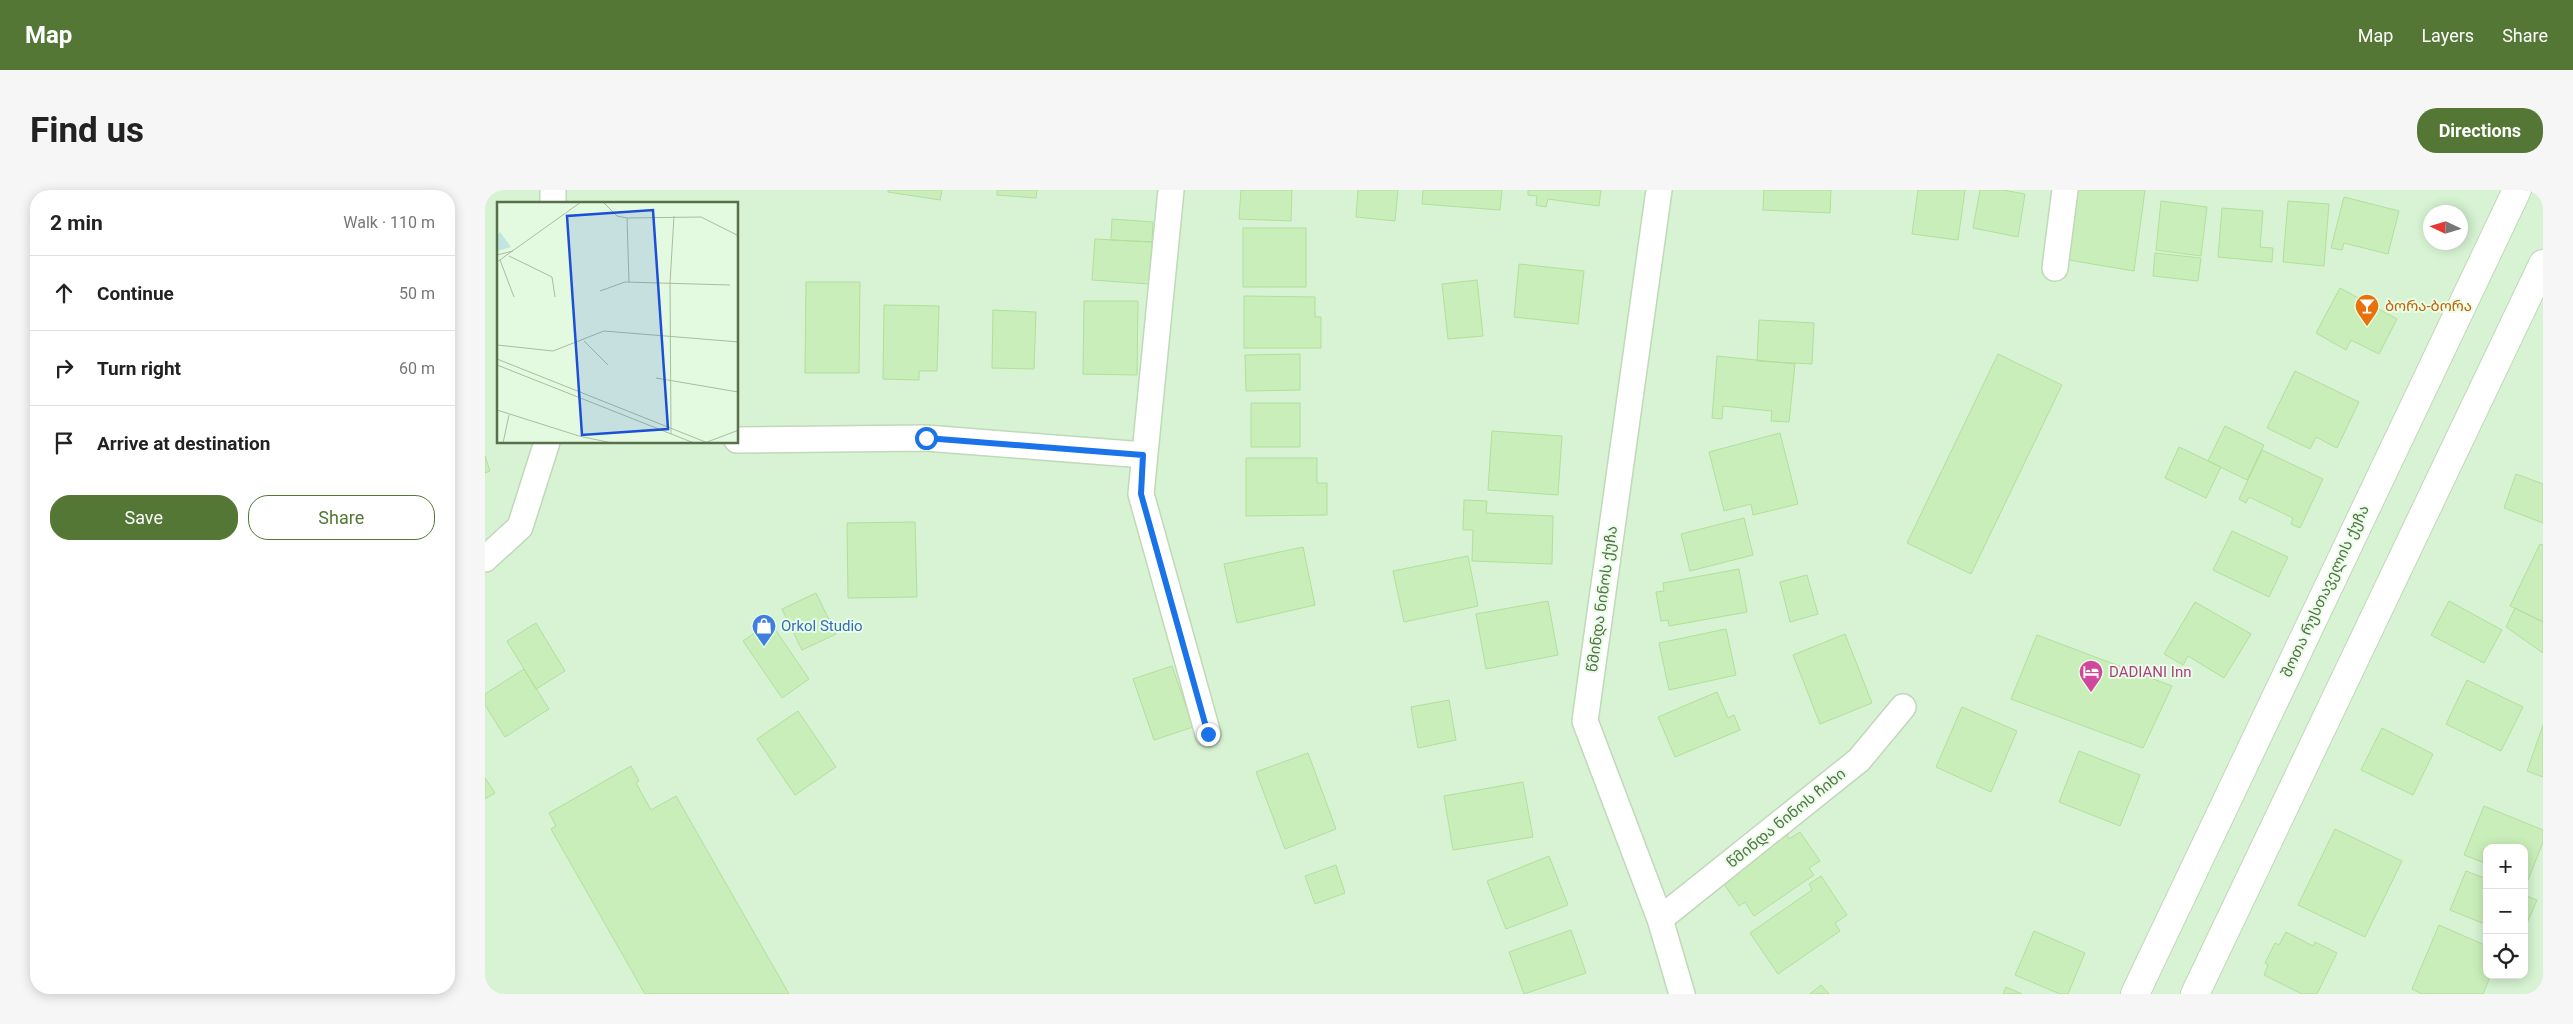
<!DOCTYPE html>
<meta charset="utf-8">
<style>
body{margin:0;font-family:Roboto,"Noto Sans Georgian",sans-serif;background:#f6f6f6;color:#222}
.controls{position:absolute;right:15px;bottom:15px;display:grid;overflow:hidden;border-radius:10px;box-shadow:0 2px 12px #0003}
.controls button{width:45px;height:45px;display:grid;place-items:center;padding:0;border:0;border-bottom:1px solid #e0e0e0;background:#fff;color:#222;font:25px sans-serif}
.compass{position:absolute;left:1938px;top:15px;width:45px;height:45px;border-radius:50%;background:#fff;box-shadow:0 2px 12px #0003;rotate:274deg}
.stop{position:absolute;width:15px;height:15px;margin:-11px;border:4px solid #1a73e8;border-radius:50%;background:#fff}
.stop.end{background:#1a73e8;border-color:#fff;box-shadow:0 1px 5px #0008}
.list{margin:0;padding:0;list-style:none}
h2{display:flex;justify-content:space-between;align-items:center;height:65px;margin:0;padding:0 20px;font-size:21px}
h2 small{font-size:16px;font-weight:400;color:#767676}
.list li{display:grid;grid-template-columns:32px 1fr auto;gap:15px;align-items:center;box-sizing:border-box;height:75px;padding:0 20px;border-top:1px solid #e0e0e0}
.list b{display:block;font-size:19px;white-space:nowrap}
.list em{font-size:16px;font-style:normal;color:#767676}
.actions{display:flex;gap:10px;padding:15px 20px}
.actions a{flex:1;padding:11px 0;border:1px solid #547735;border-radius:20px;text-align:center;font-size:18px;color:#547735}
.actions .main{background:#547735;color:#fff}
.icon{flex:none;width:28px;height:28px;fill:none;stroke:currentColor;stroke-width:2;stroke-linecap:round;stroke-linejoin:round}
.map{position:relative;flex:none;width:2058px;height:804px;overflow:hidden;border-radius:20px}
header{display:flex;align-items:center;gap:30px;box-sizing:border-box;height:70px;padding:0 25px;background:#547735;color:#fff}
header strong{font-size:24px}
nav{display:flex;gap:28px;margin-inline-start:auto;font-size:18px}
.intro{display:flex;align-items:center;justify-content:space-between;box-sizing:border-box;height:120px;padding:0 30px}
h1{margin:0;font-size:35px}
.button{padding:12px 22px;border-radius:20px;background:#547735;color:#fff;font-size:18px;font-weight:700}
main{display:flex;gap:30px;padding:0 30px}
aside{flex:1;background:#fff;border-radius:20px;box-shadow:0 2px 12px #0003}
.map>svg:first-child{display:block}
</style>
<header>
<strong>Map</strong>
<nav><a>Map</a><a>Layers</a><a>Share</a></nav>
</header>
<div class="intro"><h1>Find us</h1><a class="button">Directions</a></div>
<main>
<aside>
<h2>2 min<small>Walk · 110 m</small></h2>
<ul class="list">
<li><svg class="icon" aria-label="ahead" viewBox="0 0 24 24"><path d="M12 20V5M6 11l6-6 6 6"/></svg><div><b>Continue</b></div><em>50 m</em></li>
<li><svg class="icon" aria-label="right" viewBox="0 0 24 24"><path d="M7 20v-9h11M14 6l5 5-5 5"/></svg><div><b>Turn right</b></div><em>60 m</em></li>
<li><svg class="icon" aria-label="arrive" viewBox="0 0 24 24"><path d="M6 21V4h12l-3 4 3 4H6"/></svg><div><b>Arrive at destination</b></div></li>
</ul>
<div class="actions"><a class="main">Save</a><a>Share</a></div>
</aside>
<div class="map">
<svg width="2058" height="804" viewBox="0 0 2058 804">
<rect width="100%" height="100%" fill="#e3fae1"/>
<path fill="#d7f3d3" fill-rule="evenodd" d="M0,0H2058V804H0ZM14,14H252V252H14ZM1946,22H1976V52H1946ZM2002,658H2039V785H2002Z"/>
<path fill="#caeeba" stroke="#b1df9c" d="M403,0H457L455,10L403,2Z
M512,0H552L551,8L512,5Z
M756,0H807L806,31L754,29Z
M873,0H913L910,31L871,27Z
M938,0H1017L1015,20L937,14Z
M1043,0H1116L1114,16L1063,9L1061,17L1051,15L1052,6L1043,5Z
M1279,0H1346L1345,23L1278,20Z
M1433,0H1480L1473,50L1427,44Z
M1495,0H1518L1540,4L1533,47L1488,38Z
M1586,0H1660L1649,81L1578,69Z
M1859,7L1914,21L1903,64L1859,53L1857,60L1846,58Z
M1676,11L1722,17L1716,66L1671,60Z
M1803,11L1844,14L1839,76L1798,72Z
M1737,18L1778,21L1775,57L1788,58L1787,72L1733,67Z
M627,29L668,32L667,52L626,50Z
M758,38H821V97H758Z
M610,49L667,52L664,94L607,90Z
M1670,63L1716,68L1713,91L1668,86Z
M1034,74L1099,81L1093,134L1029,127Z
M992,90L998,146L963,149L957,94Z
M321,92H375L374,183H320Z
M1855,98L1912,129L1894,164L1866,150L1861,160L1831,143Z
M759,106L830,107V127H836V158H759Z
M599,111H653L652,185L598,184Z
M399,115L454,116L452,181H434V190L398,189Z
M508,120L551,122L549,179L507,178Z
M1274,130L1329,133L1327,174L1272,171Z
M815,164V200L761,201L760,165Z
M1513,164L1577,195L1486,384L1422,353Z
M1232,166L1310,174L1304,232L1286,231L1287,221L1238,216L1237,229L1227,228Z
M1810,181L1874,212L1852,258L1831,247L1825,259L1782,238Z
M766,213H815V257H766Z
M1740,236L1779,255L1762,290L1723,271Z
M1007,241L1077,246L1073,305L1003,300Z
M1295,243L1313,314L1268,325L1266,314L1239,321L1224,262Z
M1694,257L1736,277L1721,308L1680,288Z
M1777,260L1838,289L1815,338L1806,334L1808,328L1764,307L1761,313L1754,309Z
M0,266L5,281L0,283Z
M761,268H832V293H842V325L761,326Z
M2031,284L2058,294V333L2019,318Z
M979,310L1002,311L1001,323L1068,326L1067,374L987,371L988,340H978Z
M1259,328L1268,365L1205,381L1196,344Z
M430,332L432,407L363,408L362,333Z
M1747,341L1803,367L1784,407L1728,380Z
M2055,354L2058,355V432L2025,416Z
M818,357L830,415L752,433L739,374Z
M983,366L993,416L919,432L908,381Z
M1254,379L1262,422L1184,436L1183,430L1176,431L1171,402L1179,401L1178,393Z
M1322,385L1333,424L1305,432L1295,392Z
M331,403L351,444L317,460L297,419Z
M1063,411L1073,465L1001,479L991,424Z
M1964,411L2017,440L1999,473L1946,445Z
M1710,412L1766,444L1739,488L1703,466L1698,475L1679,464Z
M2030,418L2058,432V463L2021,437Z
M285,432L324,489L297,508L258,451Z
M51,433L80,481L51,499L22,451Z
M1241,439L1251,485L1184,500L1174,453Z
M1360,444L1387,513L1335,534L1308,465Z
M1552,445L1687,496L1658,558L1526,509Z
M687,476L708,537L669,550L648,489Z
M39,479L64,519L20,547L0,515V504Z
M1982,490L2038,517L2016,561L1961,534Z
M1232,502L1243,528L1249,525L1255,540L1190,567L1173,527Z
M964,510L971,550L933,558L926,517Z
M1477,517L1532,541L1506,602L1451,577Z
M313,521L351,577L310,605L272,549Z
M2058,535V587L2042,581Z
M1897,538L1948,564L1928,605L1876,580Z
M1594,561L1655,585L1635,636L1574,612Z
M823,563L851,639L800,659L771,582Z
M146,576L154,591L151,593L166,620L191,606L304,804H160L66,639L71,636L64,623Z
M0,588L10,603L0,609Z
M1038,592L1048,647L968,660L959,606Z
M1999,616L2058,640V652L2043,690L2039,689V658H2002V674L1979,665Z
M1850,639L1917,671L1880,747L1813,715Z
M1315,642L1335,671L1324,678L1329,685L1269,726L1260,712L1254,716L1235,688L1301,643L1304,649Z
M1064,666L1083,715L1021,739L1002,691Z
M851,675L860,703L830,714L820,686Z
M1981,681L2002,689V735L1965,720Z
M1336,686L1362,725L1350,733L1355,741L1293,784L1265,743L1327,700L1324,694Z
M2039,705L2052,710L2039,740Z
M1954,735L2002,756V785H2006L1998,804H1937L1927,799Z
M1086,740L1101,783L1039,804L1024,762Z
M1549,741L1600,763L1583,804H1575L1530,785Z
M1801,742L1828,756L1830,752L1852,763L1832,804H1817L1779,785L1783,775L1780,773L1790,753L1794,755Z
M1336,795L1344,804H1325Z
M1521,797L1537,804H1518Z"/>
<g fill="none" stroke-linecap="round" stroke-linejoin="round">
<defs>
<path id="minor" d="M686,0L656,304L723,544
M1174,0L1100,531L1175,729L1197,804
M68,14V0
M1570,78L1580,0
M252,250L441,248L659,265
M0,369L35,337L62,252
M1175,729L1374,570L1418,517"/>
<path id="tertiary" d="M1650,804L2032,0
M1710,804L2058,74"/>
</defs>
<use href="#minor" stroke="#c0d9b8" stroke-width="28"/>
<use href="#tertiary" stroke="#c0d9b8" stroke-width="30"/>
<use href="#minor" stroke="#fff" stroke-width="25"/>
<use href="#tertiary" stroke="#fff" stroke-width="28"/>
</g>
<g fill="none" stroke-linecap="round" stroke-linejoin="round">
<path stroke="#1a73e8" stroke-width="6" d="M441,248L658,265L656,304L723,544"/>
</g>
<defs>
<symbol id="bar-pin" viewBox="-11 -11 22 30"><path d="M0 17L-7.5 6A9.5 9.5 0 1 1 7.5 6Z" fill="#e8710a" stroke="#e9fee6"/><path d="M-6-5H6L.8 .8V4.5H3.5V6h-7V4.5H-.8V.8Z" fill="#fff"/></symbol>
<symbol id="shop-pin" viewBox="-11 -11 22 30"><path d="M0 17L-7.5 6A9.5 9.5 0 1 1 7.5 6Z" fill="#3f7fe0" stroke="#e9fee6"/><path d="M-5-2.5h2.3a2.7 3.5 0 0 1 5.4 0H5L5.5 6h-11ZM-1.5-2.5h3a1.5 2.3 0 0 0-3 0Z" fill="#fff"/></symbol>
<symbol id="hotel-pin" viewBox="-11 -11 22 30"><path d="M0 17L-7.5 6A9.5 9.5 0 1 1 7.5 6Z" fill="#d1479c" stroke="#e9fee6"/><path d="M-6-4.5h1.5V1H6V5H4.5V3h-9V5H-6ZM-4 0a1.8 1.8 0 1 1 3.6 0ZM.5 0V-2.5h3Q6-2.5 6 0Z" fill="#fff"/></symbol>
</defs>
<g fill-rule="evenodd">
<use href="#bar-pin" x="1868" y="102" width="28" height="38"/>
<use href="#shop-pin" x="265" y="422" width="28" height="38"/>
<use href="#hotel-pin" x="1592" y="468" width="28" height="38"/>
</g>
<g text-anchor="middle" dominant-baseline="central" stroke-width="4" stroke-linejoin="round" paint-order="stroke">
<g font-size="15" fill="#c56008" stroke="#e9fee6" text-anchor="start">
<text x="1900" y="116">ბორა-ბორა</text>
</g>
<g font-size="15" fill="#576f4a" stroke="#e9fee6">
<text transform="translate(1840 401) rotate(-65)">შოთა რუსთაველის ქუჩა</text>
<text transform="translate(1117 409) rotate(-82)">წმინდა ნინოს ქუჩა</text>
<text transform="translate(1301 628) rotate(-39)">წმინდა ნინოს ჩიხი</text>
</g>
<g font-size="15" fill="#366cbe" stroke="#e9fee6" text-anchor="start">
<text x="296" y="436">Orkol Studio</text>
</g>
<g font-size="15" fill="#b23c85" stroke="#e9fee6" text-anchor="start">
<text x="1624" y="482">DADIANI Inn</text>
</g>
</g>
<g transform="translate(12 12)">
<rect width="241" height="241" fill="#e3fae1"/>
<path d="M3,30L14,45L1,49L0,34Z" fill="#c1e6e2"/>
<path fill="none" stroke="#a7bea0" stroke-width="1" d="M106,0L120,14L130,16L204,15L242,34M130,16L132,80M0,53L16,49M12,54L55,75L58,95M3,58L17,95M0,60L84,0M103,89L128,80L233,83M87,139L111,163M0,143L56,149L107,129L242,140M0,157L211,241M0,163L197,241M159,176L241,190M0,208L82,234L115,241M174,232L173,81L177,14M210,240L242,228M6,241L12,213"/>
<path fill="#1d4ed8" fill-opacity="0.15" stroke="#1d4ed8" stroke-width="2.5" d="M156,8L171,227L85,233L70,14Z"/>
<rect width="241" height="241" fill="none" stroke="#576f4a" stroke-width="2.5"/>
</g>
</svg>
<div class="controls">
<button>+</button>
<button>−</button>
<button><svg class="icon" aria-label="locate" viewBox="0 0 24 24"><circle cx="12" cy="12" r="6"/><path d="M12 2v4M12 18v4M2 12h4M18 12h4"/></svg></button>
</div>
<svg class="compass" viewBox="-18 -18 36 36"><path d="M0-13l5 13h-10z" fill="#e53935"/><path d="M0 13l5-13h-10z" fill="#767676"/></svg>
<div class="stop" style="left:441px;top:248px"></div>
<div class="stop end" style="left:723px;top:544px"></div>
</div>
</main>
